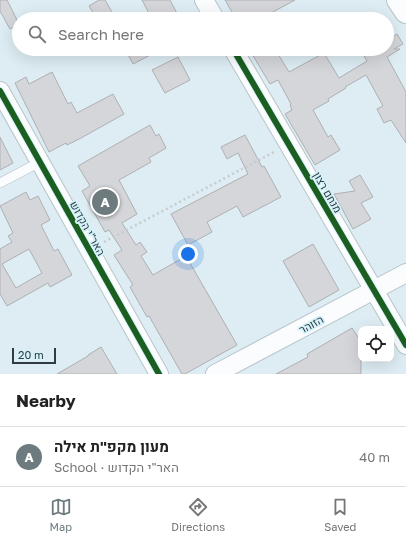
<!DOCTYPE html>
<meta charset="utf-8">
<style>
body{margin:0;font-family:"Golos Text",Heebo,sans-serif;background:#f6f6f6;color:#222}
.controls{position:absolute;right:12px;bottom:12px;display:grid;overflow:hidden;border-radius:8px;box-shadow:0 4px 16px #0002}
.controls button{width:36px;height:36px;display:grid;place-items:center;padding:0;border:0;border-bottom:1px solid #e0e0e0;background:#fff;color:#222;font:20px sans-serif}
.scale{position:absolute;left:12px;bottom:10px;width:44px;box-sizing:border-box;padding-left:4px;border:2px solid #303c3f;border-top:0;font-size:11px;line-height:14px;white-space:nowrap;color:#303c3f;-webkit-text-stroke:3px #d5f2fb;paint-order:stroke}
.you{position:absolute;left:188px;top:254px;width:14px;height:14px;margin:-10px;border:3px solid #fff;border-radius:50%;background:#1a73e8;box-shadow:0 0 0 6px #1a73e833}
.badge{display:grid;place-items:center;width:26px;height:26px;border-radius:50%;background:#6d7a7e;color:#fff;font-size:13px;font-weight:700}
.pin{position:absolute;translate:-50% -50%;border:2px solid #fff;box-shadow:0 1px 4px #0006}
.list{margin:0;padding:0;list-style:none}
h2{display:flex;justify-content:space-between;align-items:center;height:52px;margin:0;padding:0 16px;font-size:17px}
h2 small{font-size:13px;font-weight:400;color:#767676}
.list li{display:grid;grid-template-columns:26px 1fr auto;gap:12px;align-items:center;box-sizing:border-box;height:60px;padding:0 16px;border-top:1px solid #e0e0e0}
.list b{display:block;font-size:15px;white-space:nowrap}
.list p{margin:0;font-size:13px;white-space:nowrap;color:#767676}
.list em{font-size:13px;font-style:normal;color:#767676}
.icon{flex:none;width:22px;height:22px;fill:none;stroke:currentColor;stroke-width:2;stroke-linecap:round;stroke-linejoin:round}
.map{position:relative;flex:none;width:406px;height:374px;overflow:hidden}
.search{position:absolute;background:#fff;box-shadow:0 4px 16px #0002;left:12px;right:12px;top:12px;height:44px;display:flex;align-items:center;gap:10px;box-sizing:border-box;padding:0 14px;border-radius:22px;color:#767676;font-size:15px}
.sheet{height:112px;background:#fff}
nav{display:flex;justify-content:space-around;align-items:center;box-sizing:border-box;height:56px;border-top:1px solid #e0e0e0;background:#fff;font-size:11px;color:#767676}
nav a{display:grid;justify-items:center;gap:2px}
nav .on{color:#6d7a7e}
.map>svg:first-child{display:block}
</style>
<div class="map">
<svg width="406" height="374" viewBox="0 0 406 374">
<rect width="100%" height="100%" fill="#ddedf3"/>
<path fill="#d4d6d9" stroke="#aeb0b4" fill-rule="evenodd" d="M0,0H7L19,24L10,29L0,11Z
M99,0H105L116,19H97L89,6Z
M142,0H170L180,19H152Z
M225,0H295L260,19H236Z
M397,34L403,44L394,49H400L387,57L406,92V143L391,120L384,123L377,109L383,106L366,75L345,87L346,88L328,99L329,101L313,110L328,137L331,135L340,150L315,165L285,114L292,110L290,105L291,104L278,80L270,84L249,49H275L289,72L324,53L339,78L367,61L360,49H387V40Z
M125,49H162L133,64Z
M178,57L190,80L165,93L152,70Z
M52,72L68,104L71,102L77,113L113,94L124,114L81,138L67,145L66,143L49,152L15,83L26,77L29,84Z
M150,125L156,136L159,134L166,148L149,158L151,162L119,180L137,214L122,223L136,245L140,242L147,252L141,256L153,275L186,256L237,345L185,374H182L149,316L147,317L130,287L133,285L114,255L122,250L109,230L105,232L82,191L90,186L78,166Z
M245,135L262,167L264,166L281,197L243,217L237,206L207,222L212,232L188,245L171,214L248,174L238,153L227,159L221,147Z
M0,137L13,163L0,170Z
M360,175L373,197L361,203L371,219L353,229L334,194L355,191L349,181Z
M26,192L30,200L38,196L50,220L41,225L54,251L58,249L72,275L50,287L48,283L7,306L0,294V249L12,242L8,236L13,233L0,206ZM29,249L42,273L16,288L2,264Z
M313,244L339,290L309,307L283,261Z
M352,328L361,342V374H276L308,357L307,354Z
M101,347L117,374H57L88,356V355Z"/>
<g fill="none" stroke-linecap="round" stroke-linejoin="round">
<defs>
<path id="service" d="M0,183L40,162"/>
<path id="minor" d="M204,0L215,19
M233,49L406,345
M0,91L159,374
M215,374L406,273"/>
<path id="tertiary" d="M398,0L406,12"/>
</defs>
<use href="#service" stroke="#b9c5ca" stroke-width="10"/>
<use href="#minor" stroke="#b9c5ca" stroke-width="20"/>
<use href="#tertiary" stroke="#b9c5ca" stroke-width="24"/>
<path stroke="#c6ccce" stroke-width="2.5" stroke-dasharray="2 3" stroke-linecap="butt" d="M104,242L276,151"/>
<use href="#service" stroke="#fafcfd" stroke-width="9"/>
<use href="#minor" stroke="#fafcfd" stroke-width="18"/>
<use href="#tertiary" stroke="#fafcfd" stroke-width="22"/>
<defs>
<path id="cycleway" d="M233,49L406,345
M0,91L159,374"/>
</defs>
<use href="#cycleway" stroke="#d5f2fb" stroke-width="8"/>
<use href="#cycleway" stroke="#1b5e20" stroke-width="6"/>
</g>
<g text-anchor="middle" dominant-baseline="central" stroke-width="3.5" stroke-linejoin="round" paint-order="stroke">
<g font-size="11" fill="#303c3f" stroke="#d5f2fb">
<text transform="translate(328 192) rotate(60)">מנחם רצון</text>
<text transform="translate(88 228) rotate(61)">האר"י הקדוש</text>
<text transform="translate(311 324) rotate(-28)">הזוהר</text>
</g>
</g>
</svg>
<div class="controls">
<button><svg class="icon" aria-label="locate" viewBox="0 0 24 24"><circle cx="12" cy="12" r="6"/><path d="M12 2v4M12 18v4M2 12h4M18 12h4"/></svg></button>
</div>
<div class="scale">20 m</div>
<div class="you"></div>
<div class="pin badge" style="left:105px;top:202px">A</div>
<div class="search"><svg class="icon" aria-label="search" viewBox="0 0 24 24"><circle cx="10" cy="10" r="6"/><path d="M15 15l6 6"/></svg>Search here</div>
</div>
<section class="sheet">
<h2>Nearby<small></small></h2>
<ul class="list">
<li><span class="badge">A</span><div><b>מעון מקפ&quot;ת אילה</b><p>School · האר&quot;י הקדוש</p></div><em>40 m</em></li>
</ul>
</section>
<nav>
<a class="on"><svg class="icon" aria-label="map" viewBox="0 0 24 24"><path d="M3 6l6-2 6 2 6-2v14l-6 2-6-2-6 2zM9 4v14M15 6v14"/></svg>Map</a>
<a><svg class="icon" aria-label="directions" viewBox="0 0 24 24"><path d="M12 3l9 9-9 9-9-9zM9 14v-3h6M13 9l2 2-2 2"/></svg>Directions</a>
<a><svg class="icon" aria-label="saved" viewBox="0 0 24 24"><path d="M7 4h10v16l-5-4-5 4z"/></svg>Saved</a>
</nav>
